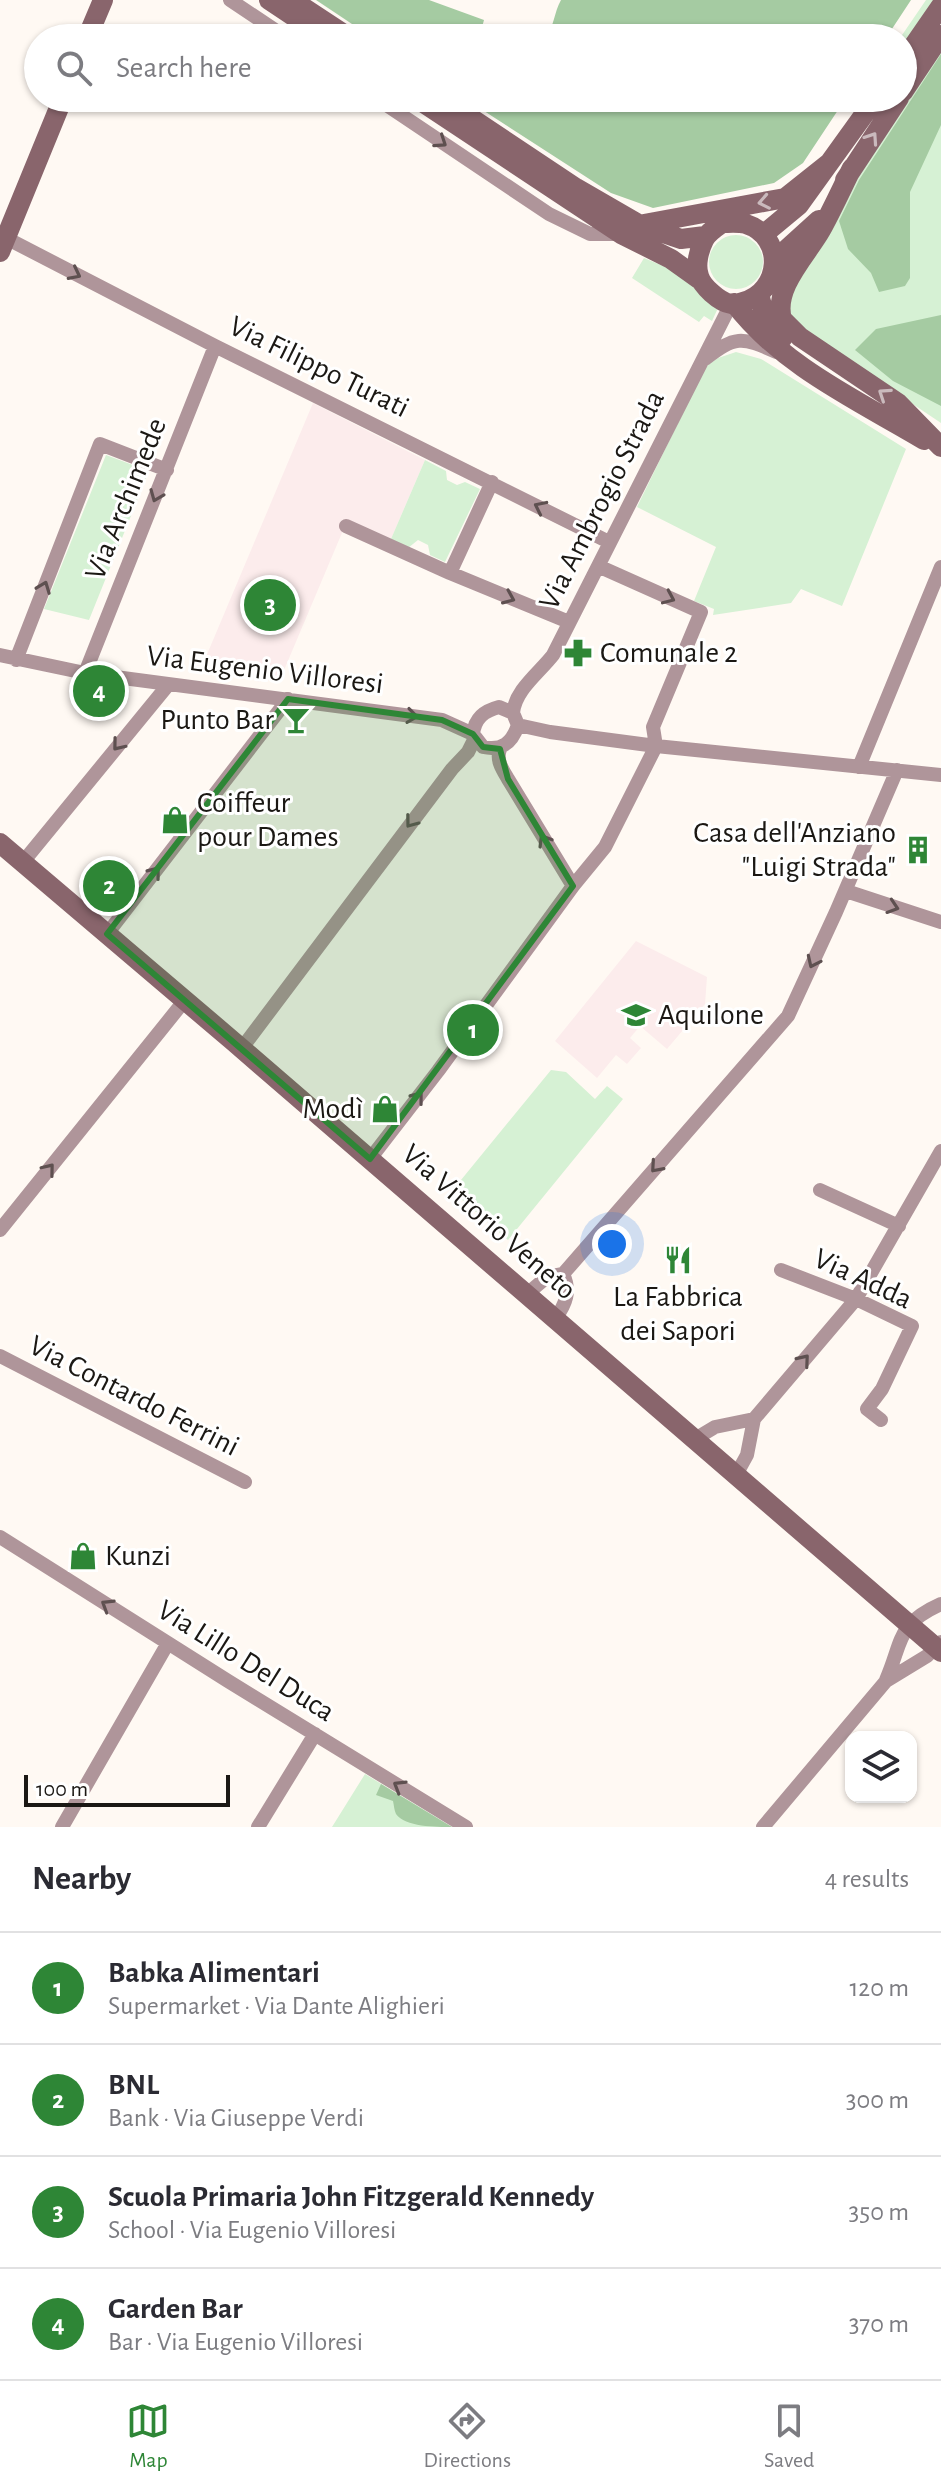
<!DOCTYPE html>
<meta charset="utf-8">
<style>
body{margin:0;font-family:"Alegreya Sans",sans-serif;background:#f2f2f3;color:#2b2b33}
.controls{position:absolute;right:24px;bottom:24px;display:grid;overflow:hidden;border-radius:16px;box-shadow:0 2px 6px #0004}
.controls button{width:72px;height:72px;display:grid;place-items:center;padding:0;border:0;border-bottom:2px solid #e1e1e2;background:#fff;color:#2b2b33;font:40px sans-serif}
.scale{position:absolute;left:24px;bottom:20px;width:206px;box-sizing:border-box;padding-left:8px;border:4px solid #1b1814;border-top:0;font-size:22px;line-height:28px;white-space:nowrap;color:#1b1814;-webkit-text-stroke:6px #fff;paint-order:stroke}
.you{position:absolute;left:612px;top:1244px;width:28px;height:28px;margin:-20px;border:6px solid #fff;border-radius:50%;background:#1a73e8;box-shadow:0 0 0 12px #1a73e833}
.badge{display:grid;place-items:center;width:52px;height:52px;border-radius:50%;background:#2e8636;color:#fff;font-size:26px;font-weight:700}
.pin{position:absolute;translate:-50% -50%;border:4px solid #fff;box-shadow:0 2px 8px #0006}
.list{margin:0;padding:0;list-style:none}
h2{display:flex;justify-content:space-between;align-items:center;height:104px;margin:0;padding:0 32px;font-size:34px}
h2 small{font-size:26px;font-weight:400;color:#7c7c81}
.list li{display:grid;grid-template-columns:52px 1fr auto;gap:24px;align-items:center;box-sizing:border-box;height:112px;padding:0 32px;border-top:2px solid #e1e1e2}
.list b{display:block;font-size:30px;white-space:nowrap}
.list p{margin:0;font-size:26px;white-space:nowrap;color:#7c7c81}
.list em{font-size:26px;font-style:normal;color:#7c7c81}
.icon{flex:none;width:44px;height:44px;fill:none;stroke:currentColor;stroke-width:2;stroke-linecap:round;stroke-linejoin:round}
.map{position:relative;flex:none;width:941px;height:1827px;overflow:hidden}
.search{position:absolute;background:#fff;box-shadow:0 2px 6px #0004;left:24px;right:24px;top:24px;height:88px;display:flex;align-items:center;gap:20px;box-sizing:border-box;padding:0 28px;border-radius:44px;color:#7c7c81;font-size:30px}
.sheet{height:552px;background:#fff}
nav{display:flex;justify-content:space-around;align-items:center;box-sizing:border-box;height:112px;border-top:2px solid #e1e1e2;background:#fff;font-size:22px;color:#7c7c81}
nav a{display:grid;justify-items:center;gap:4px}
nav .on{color:#2e8636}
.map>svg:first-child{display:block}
</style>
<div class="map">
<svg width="941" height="1827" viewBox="0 0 941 1827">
<rect width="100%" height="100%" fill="#fff9f3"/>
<path fill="#fcecec" d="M313,403L425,460L391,539L347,521L279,682L261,679L259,682L248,677L200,671Z
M636,941L707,977L705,1004L667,1049L640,1026L630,1038L641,1048L627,1064L616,1055L597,1078L555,1041Z"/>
<path fill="#d6f1d4" d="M926,0H941L903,53V38H900Z
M941,44V423L795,325L786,304L859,168Z
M709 262a27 27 0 1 1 54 0a27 27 0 1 1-54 0Z
M644,258L685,275L718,308L712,321L704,316L699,322L632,278Z
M736,352L761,359L906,449L842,606L801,589L791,603L713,615L714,609L694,601L716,547L637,507L705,367L718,358Z
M106,455L149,471L89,620L44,609Z
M425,460L446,471L447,480L457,485L465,482L480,489L445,562L430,555L428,545L418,540L408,548L391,539Z
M551,1070L566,1072L595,1099L607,1086L623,1099L508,1240L452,1191Z
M365,1774L452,1827H332Z"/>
<path fill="#a5cba2" d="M316,0H429L484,20L479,38H373Z
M561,0H911L886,38H545C554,28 554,12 561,0Z
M941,54V125L910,192V278L905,286L879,292L871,273L848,249L839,221L859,180Z
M464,98H846L803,163L774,183L653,208L611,193Z
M941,315V406L893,381L855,350L876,329Z
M381,1784L452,1827C436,1827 405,1827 396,1814C394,1810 394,1805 393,1801L376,1795Z"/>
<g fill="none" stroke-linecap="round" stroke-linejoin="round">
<path stroke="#af959a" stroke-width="14" d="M230,0L287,38
M376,98L549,214L590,234H620
M6,238L215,346L609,542
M705,359C735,336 741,336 776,352
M346,526L450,573L569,622
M598,566L701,612L653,727L656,746
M450,573L492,482
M0,655L85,673L442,720L473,734
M16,660L100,444L167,470
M85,673L215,346
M499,707L513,713L518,725C512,743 502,751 483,747L473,734C475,718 484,711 499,707Z
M513,713C515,690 539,673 553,655L731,304
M518,725L550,732L656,746L941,775
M859,767L941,567
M23,862L168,685
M573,886L605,847L656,746
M846,891L941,922
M107,934L288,699
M242,1048L452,769L468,752L475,738
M370,1159L438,1071L573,886L508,779C502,769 496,760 500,749
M820,1190L899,1226
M0,1230L185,1000
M781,1270L856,1299L912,1326L882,1389L867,1409L881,1420
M563,1274L788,1016L836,912L897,770
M527,1294L547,1277L563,1274
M555,1319C566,1304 571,1291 563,1274
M0,1356L245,1482
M695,1439L715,1427L754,1419
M736,1475L747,1455L754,1419L856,1299L941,1151
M0,1537L228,1681L466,1827
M886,1680C903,1641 896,1624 941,1604
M62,1827L168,1643
M258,1827L315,1734
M763,1827L886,1681L927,1656L941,1642"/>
<path stroke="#89656c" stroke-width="20" d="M269,0L302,22
M292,0L350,38
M87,38L103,0
M903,61L941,6
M903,92L941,35
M416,98L621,234L671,259L699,279
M441,98L576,188L640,225L681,239L705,236
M852,168C842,188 832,210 821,230C807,255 773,288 782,319L800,337L898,403L941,447
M845,180L899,98
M722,223C729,223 739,222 746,224C786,237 781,292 743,302C739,303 735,305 731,304C719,302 702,286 699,276C695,265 699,250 704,240C707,233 715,228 722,223Z
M644,224L785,198L829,163
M764,234L799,205L876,98
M0,252L63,98
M775,266L787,249L819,220
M759,294L766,321L782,339
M734,303C782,366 857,400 924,440
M0,843L234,1042L941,1652"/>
</g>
<defs><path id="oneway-chevron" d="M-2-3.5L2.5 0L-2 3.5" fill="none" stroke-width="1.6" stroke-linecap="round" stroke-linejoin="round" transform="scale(2)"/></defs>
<g stroke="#cababd">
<use href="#oneway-chevron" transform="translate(872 138) rotate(-56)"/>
<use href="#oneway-chevron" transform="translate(764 202) rotate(169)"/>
<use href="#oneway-chevron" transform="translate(884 394) rotate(-146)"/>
</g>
<g stroke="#5e5050">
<use href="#oneway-chevron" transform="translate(441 142) rotate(34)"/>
<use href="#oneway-chevron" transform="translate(75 274) rotate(27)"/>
<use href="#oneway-chevron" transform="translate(156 496) rotate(112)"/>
<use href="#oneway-chevron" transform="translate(540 507) rotate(-154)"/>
<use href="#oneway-chevron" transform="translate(44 587) rotate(-69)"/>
<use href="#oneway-chevron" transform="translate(509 598) rotate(23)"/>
<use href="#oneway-chevron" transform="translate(669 598) rotate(24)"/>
<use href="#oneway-chevron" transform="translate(412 716) rotate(8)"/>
<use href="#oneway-chevron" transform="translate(118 745) rotate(129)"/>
<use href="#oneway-chevron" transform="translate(411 822) rotate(127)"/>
<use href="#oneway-chevron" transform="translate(544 840) rotate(-121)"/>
<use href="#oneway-chevron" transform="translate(155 872) rotate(-52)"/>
<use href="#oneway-chevron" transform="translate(893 907) rotate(18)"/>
<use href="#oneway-chevron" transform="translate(813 962) rotate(115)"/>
<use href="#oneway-chevron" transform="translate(418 1097) rotate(-52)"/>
<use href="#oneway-chevron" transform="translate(656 1167) rotate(131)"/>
<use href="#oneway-chevron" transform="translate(49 1169) rotate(-51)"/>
<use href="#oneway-chevron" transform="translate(804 1360) rotate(-50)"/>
<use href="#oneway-chevron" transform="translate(107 1605) rotate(-148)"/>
<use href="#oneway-chevron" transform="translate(399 1786) rotate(-149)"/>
</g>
<path fill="#2e8636" fill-opacity="0.2" stroke="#2e8636" stroke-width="6" stroke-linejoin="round" d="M288,699L442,720L473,734L483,747L500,749L508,779L573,886L370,1159L107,934Z"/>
<defs>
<symbol id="pharmacy-bare" viewBox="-9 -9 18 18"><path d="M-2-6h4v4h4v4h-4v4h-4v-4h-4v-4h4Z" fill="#2e8636" stroke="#fff" stroke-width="2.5" paint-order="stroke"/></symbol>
<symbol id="bar-bare" viewBox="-9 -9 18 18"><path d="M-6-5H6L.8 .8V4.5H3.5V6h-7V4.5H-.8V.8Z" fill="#2e8636" stroke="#fff" stroke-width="2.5" paint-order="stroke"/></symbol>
<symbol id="shop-bare" viewBox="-9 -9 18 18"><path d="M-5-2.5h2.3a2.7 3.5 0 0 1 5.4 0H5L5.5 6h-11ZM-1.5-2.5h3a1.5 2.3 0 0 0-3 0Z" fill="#2e8636" stroke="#fff" stroke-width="2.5" paint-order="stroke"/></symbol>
<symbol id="building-bare" viewBox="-9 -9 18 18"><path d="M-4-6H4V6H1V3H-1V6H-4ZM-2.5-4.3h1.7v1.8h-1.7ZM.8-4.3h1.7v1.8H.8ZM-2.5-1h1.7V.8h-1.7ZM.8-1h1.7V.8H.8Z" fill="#2e8636" stroke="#fff" stroke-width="2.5" paint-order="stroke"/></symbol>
<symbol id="school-bare" viewBox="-9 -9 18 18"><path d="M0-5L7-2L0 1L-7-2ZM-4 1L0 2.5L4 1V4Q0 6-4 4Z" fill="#2e8636" stroke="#fff" stroke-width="2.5" paint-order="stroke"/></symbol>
<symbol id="restaurant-bare" viewBox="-9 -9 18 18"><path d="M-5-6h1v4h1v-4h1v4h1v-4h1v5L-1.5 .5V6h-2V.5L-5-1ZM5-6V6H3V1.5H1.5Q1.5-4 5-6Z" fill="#2e8636" stroke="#fff" stroke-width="2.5" paint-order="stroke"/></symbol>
</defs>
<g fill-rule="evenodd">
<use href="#pharmacy-bare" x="558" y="633" width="40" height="40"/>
<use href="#bar-bare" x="276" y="700" width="40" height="40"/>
<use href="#shop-bare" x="155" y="800" width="40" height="40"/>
<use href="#building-bare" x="898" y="830" width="40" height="40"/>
<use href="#school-bare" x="616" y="995" width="40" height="40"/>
<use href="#shop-bare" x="365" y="1089" width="40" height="40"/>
<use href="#restaurant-bare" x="658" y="1240" width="40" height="40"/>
<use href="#shop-bare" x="63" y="1536" width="40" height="40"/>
</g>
<g text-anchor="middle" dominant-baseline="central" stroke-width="6" stroke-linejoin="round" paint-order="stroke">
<g font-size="30" fill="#1b1814" stroke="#fff">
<text transform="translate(319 367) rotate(26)">Via Filippo Turati</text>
<text transform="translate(126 499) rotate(-68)">Via Archimede</text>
<text transform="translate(602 500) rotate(-63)">Via Ambrogio Strada</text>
<text transform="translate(265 670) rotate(7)">Via Eugenio Villoresi</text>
<text transform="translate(489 1222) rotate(41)">Via Vittorio Veneto</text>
<text transform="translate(863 1279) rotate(25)">Via Adda</text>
<text transform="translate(134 1396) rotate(27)">Via Contardo Ferrini</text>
<text transform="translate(246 1661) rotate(32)">Via Lillo Del Duca</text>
</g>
<g font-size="30" fill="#1b1814" stroke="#fff" text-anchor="start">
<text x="600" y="653">Comunale 2</text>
<text x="274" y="720" text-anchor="end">Punto Bar</text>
<text x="197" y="803">Coiffeur<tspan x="197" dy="34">pour Dames</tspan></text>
<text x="896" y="833" text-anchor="end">Casa dell'Anziano<tspan x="896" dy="34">"Luigi Strada"</tspan></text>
<text x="658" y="1015">Aquilone</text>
<text x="363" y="1109" text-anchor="end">Modì</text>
<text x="678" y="1297" text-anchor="middle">La Fabbrica<tspan x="678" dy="34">dei Sapori</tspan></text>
<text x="105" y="1556">Kunzi</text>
</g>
</g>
</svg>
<div class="controls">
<button><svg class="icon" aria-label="layers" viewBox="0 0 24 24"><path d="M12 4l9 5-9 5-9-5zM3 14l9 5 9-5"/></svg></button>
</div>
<div class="scale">100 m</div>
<div class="you"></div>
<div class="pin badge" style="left:473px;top:1030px">1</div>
<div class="pin badge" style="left:109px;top:886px">2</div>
<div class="pin badge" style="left:270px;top:605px">3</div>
<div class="pin badge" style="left:99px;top:691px">4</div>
<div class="search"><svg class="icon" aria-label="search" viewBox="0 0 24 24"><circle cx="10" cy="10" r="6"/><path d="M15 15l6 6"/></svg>Search here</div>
</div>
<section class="sheet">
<h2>Nearby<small>4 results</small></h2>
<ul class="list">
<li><span class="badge">1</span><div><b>Babka Alimentari</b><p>Supermarket · Via Dante Alighieri</p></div><em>120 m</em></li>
<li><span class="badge">2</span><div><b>BNL</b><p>Bank · Via Giuseppe Verdi</p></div><em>300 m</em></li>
<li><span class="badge">3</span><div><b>Scuola Primaria John Fitzgerald Kennedy</b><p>School · Via Eugenio Villoresi</p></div><em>350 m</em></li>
<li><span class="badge">4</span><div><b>Garden Bar</b><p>Bar · Via Eugenio Villoresi</p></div><em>370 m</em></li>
</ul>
</section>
<nav>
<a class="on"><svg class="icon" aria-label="map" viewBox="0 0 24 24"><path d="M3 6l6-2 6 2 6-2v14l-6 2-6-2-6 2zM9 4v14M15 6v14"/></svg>Map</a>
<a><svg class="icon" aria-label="directions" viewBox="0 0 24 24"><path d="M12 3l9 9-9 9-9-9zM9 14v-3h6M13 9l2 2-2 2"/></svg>Directions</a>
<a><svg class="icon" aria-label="saved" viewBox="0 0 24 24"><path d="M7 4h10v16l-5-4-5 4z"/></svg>Saved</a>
</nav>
